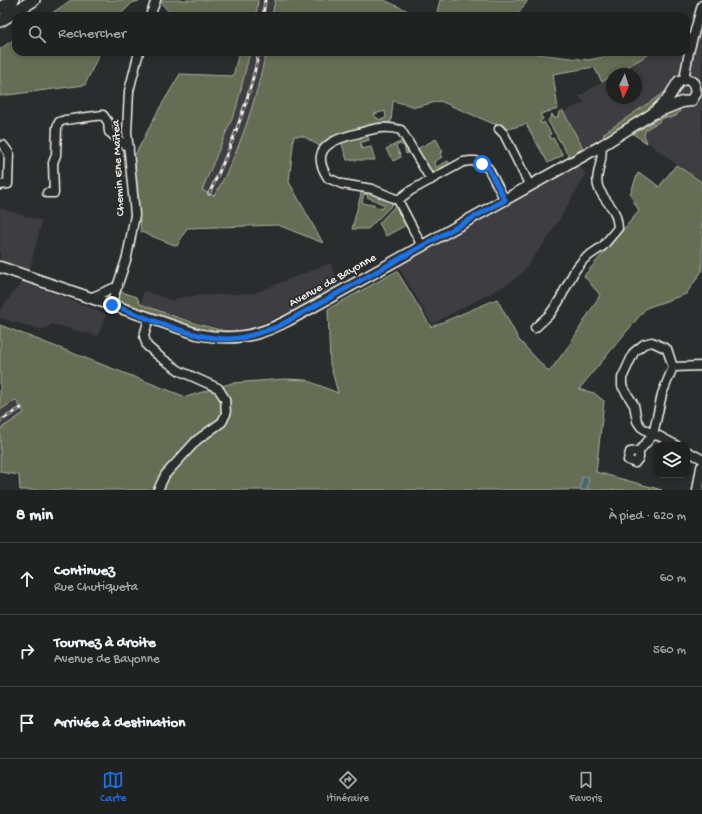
<!DOCTYPE html>
<html lang="fr">
<meta charset="utf-8">
<style>
body{margin:0;font-family:"Gochi Hand",sans-serif;background:#2d2f2f;color:#f1f3f6}
.controls{position:absolute;right:12px;bottom:12px;display:grid;overflow:hidden;border-radius:8px;box-shadow:0 2px 6px #0003}
.controls button{width:36px;height:36px;display:grid;place-items:center;padding:0;border:0;border-bottom:1px solid #3d3f40;background:#202222;color:#f1f3f6;font:20px sans-serif}
.compass{position:absolute;left:606px;top:68px;width:36px;height:36px;border-radius:50%;background:#202222;box-shadow:0 2px 6px #0003;rotate:184deg}
.stop{position:absolute;width:12px;height:12px;margin:-9px;border:3px solid #1a73e8;border-radius:50%;background:#fff}
.stop.end{background:#1a73e8;border-color:#fff;box-shadow:0 1px 4px #0008}
.list{margin:0;padding:0;list-style:none}
h2{display:flex;justify-content:space-between;align-items:center;height:52px;margin:0;padding:0 16px;font-size:17px}
h2 small{font-size:13px;font-weight:400;color:#a2a4a5}
.list li{display:grid;grid-template-columns:26px 1fr auto;gap:12px;align-items:center;box-sizing:border-box;height:72px;padding:0 16px;border-top:1px solid #3d3f40}
.list b{display:block;font-size:15px;white-space:nowrap}
.list p{margin:0;font-size:13px;white-space:nowrap;color:#a2a4a5}
.list em{font-size:13px;font-style:normal;color:#a2a4a5}
.icon{flex:none;width:22px;height:22px;fill:none;stroke:currentColor;stroke-width:2;stroke-linecap:round;stroke-linejoin:round}
.map{position:relative;flex:none;width:702px;height:490px;overflow:hidden}
.search{position:absolute;background:#202222;box-shadow:0 2px 6px #0003;left:12px;right:12px;top:12px;height:44px;display:flex;align-items:center;gap:10px;box-sizing:border-box;padding:0 14px;border-radius:12px;color:#a2a4a5;font-size:15px}
.sheet{height:268px;background:#202222}
nav{display:flex;justify-content:space-around;align-items:center;box-sizing:border-box;height:56px;border-top:1px solid #3d3f40;background:#202222;font-size:11px;color:#a2a4a5}
nav a{display:grid;justify-items:center;gap:2px}
nav .on{color:#1a73e8}
.map>svg:first-child{display:block}
</style>
<div class="map">
<svg width="702" height="490" viewBox="0 0 702 490">
<rect width="100%" height="100%" fill="#2a2d2e"/>
<filter id="ink" filterUnits="userSpaceOnUse"><feTurbulence type="fractalNoise" baseFrequency=".025" numOctaves="2"/><feDisplacementMap in="SourceGraphic" scale="8" xChannelSelector="R" yChannelSelector="G"/><feConvolveMatrix kernelMatrix="1 2 1 2 8 2 1 2 1" color-interpolation-filters="sRGB"/></filter>
<g filter="url(#ink)">
<path fill="#3e3d42" d="M258,0H275L272,16H256Z
M702,9V180L682,169L636,133L583,148L563,112L584,103L579,96L612,76V98H636V74H616L655,52H686V47Z
M250,52H266L261,72L246,124L235,153L214,196L202,190L236,109Z
M578,164L586,174L550,235L522,273L508,284L432,324L398,266Z
M0,208L42,221L29,271L0,260Z
M330,263L340,285L302,306L254,327L238,331L205,325L141,304L144,291L174,301L177,298L195,296L255,293Z
M22,281L106,314L98,336L52,324L43,330L0,318V310Z
M16,400L25,414L0,429V410Z"/>
<path fill="#656e54" stroke="#acb09e" fill-rule="evenodd" d="M71,0H142L132,3L119,16H48Z
M158,0H258L256,16H173Z
M275,0H384L419,16H272Z
M440,0H528L517,16H436Z
M16,38V52H100L85,85L0,96V49Z
M239,52H250L236,109L202,190L214,196C240,152 255,102 266,52H532L537,54L588,60L629,52H653L615,74H612V76L602,82L594,67L553,74L558,109L540,114L543,119L540,121L541,124L544,122L551,134L549,135L551,139L553,138L563,155L548,163L526,124L505,130L502,124H494L440,101L416,107L393,101L391,122C378,122 344,131 332,136C327,138 323,142 321,147L303,136H294L289,182L323,243L278,225L187,228L177,246L141,232L134,157L158,111L180,74L233,76ZM385,111L386,118L379,120L378,118H376L374,114Z
M668,90C660,107 622,129 604,137V133Z
M677,107L680,111L676,116L670,118L667,117L661,119L659,122L646,129L644,135L647,143L633,134Z
M563,111L583,148L569,157L548,121L552,114L554,118L558,117L559,112Z
M367,134L369,140L360,143L362,149L371,147L375,160H347L341,141Z
M436,139L443,152L440,153L442,157L434,162L436,167L448,161L450,164L433,171L429,169L417,149Z
M404,140L410,152L406,154L404,146L400,144L396,146L401,157L393,161L386,149Z
M676,165L702,182V271L686,294L646,308L579,389L594,393L604,401L596,472L662,490H20L19,475L0,472V429L24,413L16,400L0,410V325L186,397L232,383L285,379L306,380L338,393L330,364L328,309L397,271L431,327L497,299L519,340L549,372L570,344L600,295L584,276L639,211L630,194L638,173L648,178L659,187Z
M362,190L384,197L393,204L368,229H352ZM364,194L368,195L367,197L385,205L382,209L374,206V204H369V205L362,202Z
M395,206L406,225L386,236L379,223Z
M335,290C310,304 285,322 256,330C211,343 164,319 121,305L117,297L119,291L137,297L140,304C164,312 217,334 240,331C269,327 308,303 335,290Z"/>
<path fill="#49676c" stroke="#8d9e9e" d="M582,477H589L587,490H580Z"/>
<g fill="none" stroke-linecap="round" stroke-linejoin="round">
<defs>
<path id="minor" d="M150,16L156,0
M684,79L689,52L702,5
M499,129L504,134L530,186
M0,185L8,184L9,153L3,145
M47,193H54L53,163L56,155L57,127L59,122L65,120L103,115L108,122L109,132L129,148
M398,200L372,189L342,184L328,178C308,148 333,139 359,133C373,129 386,125 401,130L431,180
M422,246L398,200L410,191L463,162L470,161H476L488,168L505,200
M90,298L118,286
M111,305L127,257L135,215L127,132L129,91L139,52
M149,318L144,336L147,346L160,357L180,371L218,388L225,399L226,414L222,422L197,440L165,475L158,490
M535,328L550,314L559,301L575,270L584,259L603,246L618,228C616,205 607,206 599,189C593,175 605,161 601,146
M673,367L667,349L652,342L644,344L634,352L622,378V386L634,405L637,421L641,427L653,435L662,394L673,367L702,366
M639,451L630,452L628,460L635,463L639,458V451L653,435L659,436L676,445
M687,451L702,459"/>
<path id="major" d="M0,267L197,334C245,344 270,331 311,308L601,146L652,114L682,102L691,101L696,93L694,83L687,79L679,81L667,100L652,114
M698,490L702,467"/>
<path id="highway" d="M0,8L13,0
M0,21L34,0"/>
</defs>
<use href="#minor" stroke="#f4f1e8" stroke-width="11"/>
<use href="#major" stroke="#f4f1e8" stroke-width="13"/>
<use href="#highway" stroke="#f4f1e8" stroke-width="14"/>
<use href="#minor" stroke="#2a2d2e" stroke-width="8"/>
<use href="#major" stroke="#2a2d2e" stroke-width="10"/>
<use href="#highway" stroke="#2a2d2e" stroke-width="11"/>
<defs>
<path id="rail" d="M263,16L265,0
M209,194C231,148 249,102 259,52
M0,421L21,408"/>
</defs>
<use href="#rail" stroke="#f4f1e8" stroke-width="3"/>
<use href="#rail" stroke="#2a2d2e" stroke-width="1.5" stroke-dasharray="4.5" stroke-linecap="butt"/>
</g>
</g>
<g fill="none" stroke-linecap="round" stroke-linejoin="round" filter="url(#ink)">
<path stroke="#1a73e8" stroke-width="5" d="M112,305C145,317 191,338 226,339C244,339 262,332 279,326L505,200L488,168L482,164"/>
</g>
<g text-anchor="middle" dominant-baseline="central" stroke-width="3.5" stroke-linejoin="round" paint-order="stroke">
<g font-size="12" fill="#f4f1e8" stroke="#2a2d2e">
<text transform="translate(119 168) rotate(-93)">Chemin Ene Maïtea</text>
<text transform="translate(333 281) rotate(-29)">Avenue de Bayonne</text>
</g>
</g>
</svg>
<div class="controls">
<button><svg class="icon" aria-label="layers" viewBox="0 0 24 24"><path d="M12 4l9 5-9 5-9-5zM3 14l9 5 9-5"/></svg></button>
</div>
<svg class="compass" viewBox="-18 -18 36 36"><path d="M0-13l5 13h-10z" fill="#e53935"/><path d="M0 13l5-13h-10z" fill="#a2a4a5"/></svg>
<div class="stop" style="left:482px;top:164px"></div>
<div class="stop end" style="left:112px;top:305px"></div>
<div class="search"><svg class="icon" aria-label="search" viewBox="0 0 24 24"><circle cx="10" cy="10" r="6"/><path d="M15 15l6 6"/></svg>Rechercher</div>
</div>
<section class="sheet">
<h2>8 min<small>À pied · 620 m</small></h2>
<ul class="list">
<li><svg class="icon" aria-label="ahead" viewBox="0 0 24 24"><path d="M12 20V5M6 11l6-6 6 6"/></svg><div><b>Continuez</b><p>Rue Chutiqueta</p></div><em>60 m</em></li>
<li><svg class="icon" aria-label="right" viewBox="0 0 24 24"><path d="M7 20v-9h11M14 6l5 5-5 5"/></svg><div><b>Tournez à droite</b><p>Avenue de Bayonne</p></div><em>560 m</em></li>
<li><svg class="icon" aria-label="arrive" viewBox="0 0 24 24"><path d="M6 21V4h12l-3 4 3 4H6"/></svg><div><b>Arrivée à destination</b></div></li>
</ul>
</section>
<nav>
<a class="on"><svg class="icon" aria-label="map" viewBox="0 0 24 24"><path d="M3 6l6-2 6 2 6-2v14l-6 2-6-2-6 2zM9 4v14M15 6v14"/></svg>Carte</a>
<a><svg class="icon" aria-label="directions" viewBox="0 0 24 24"><path d="M12 3l9 9-9 9-9-9zM9 14v-3h6M13 9l2 2-2 2"/></svg>Itinéraire</a>
<a><svg class="icon" aria-label="saved" viewBox="0 0 24 24"><path d="M7 4h10v16l-5-4-5 4z"/></svg>Favoris</a>
</nav>
